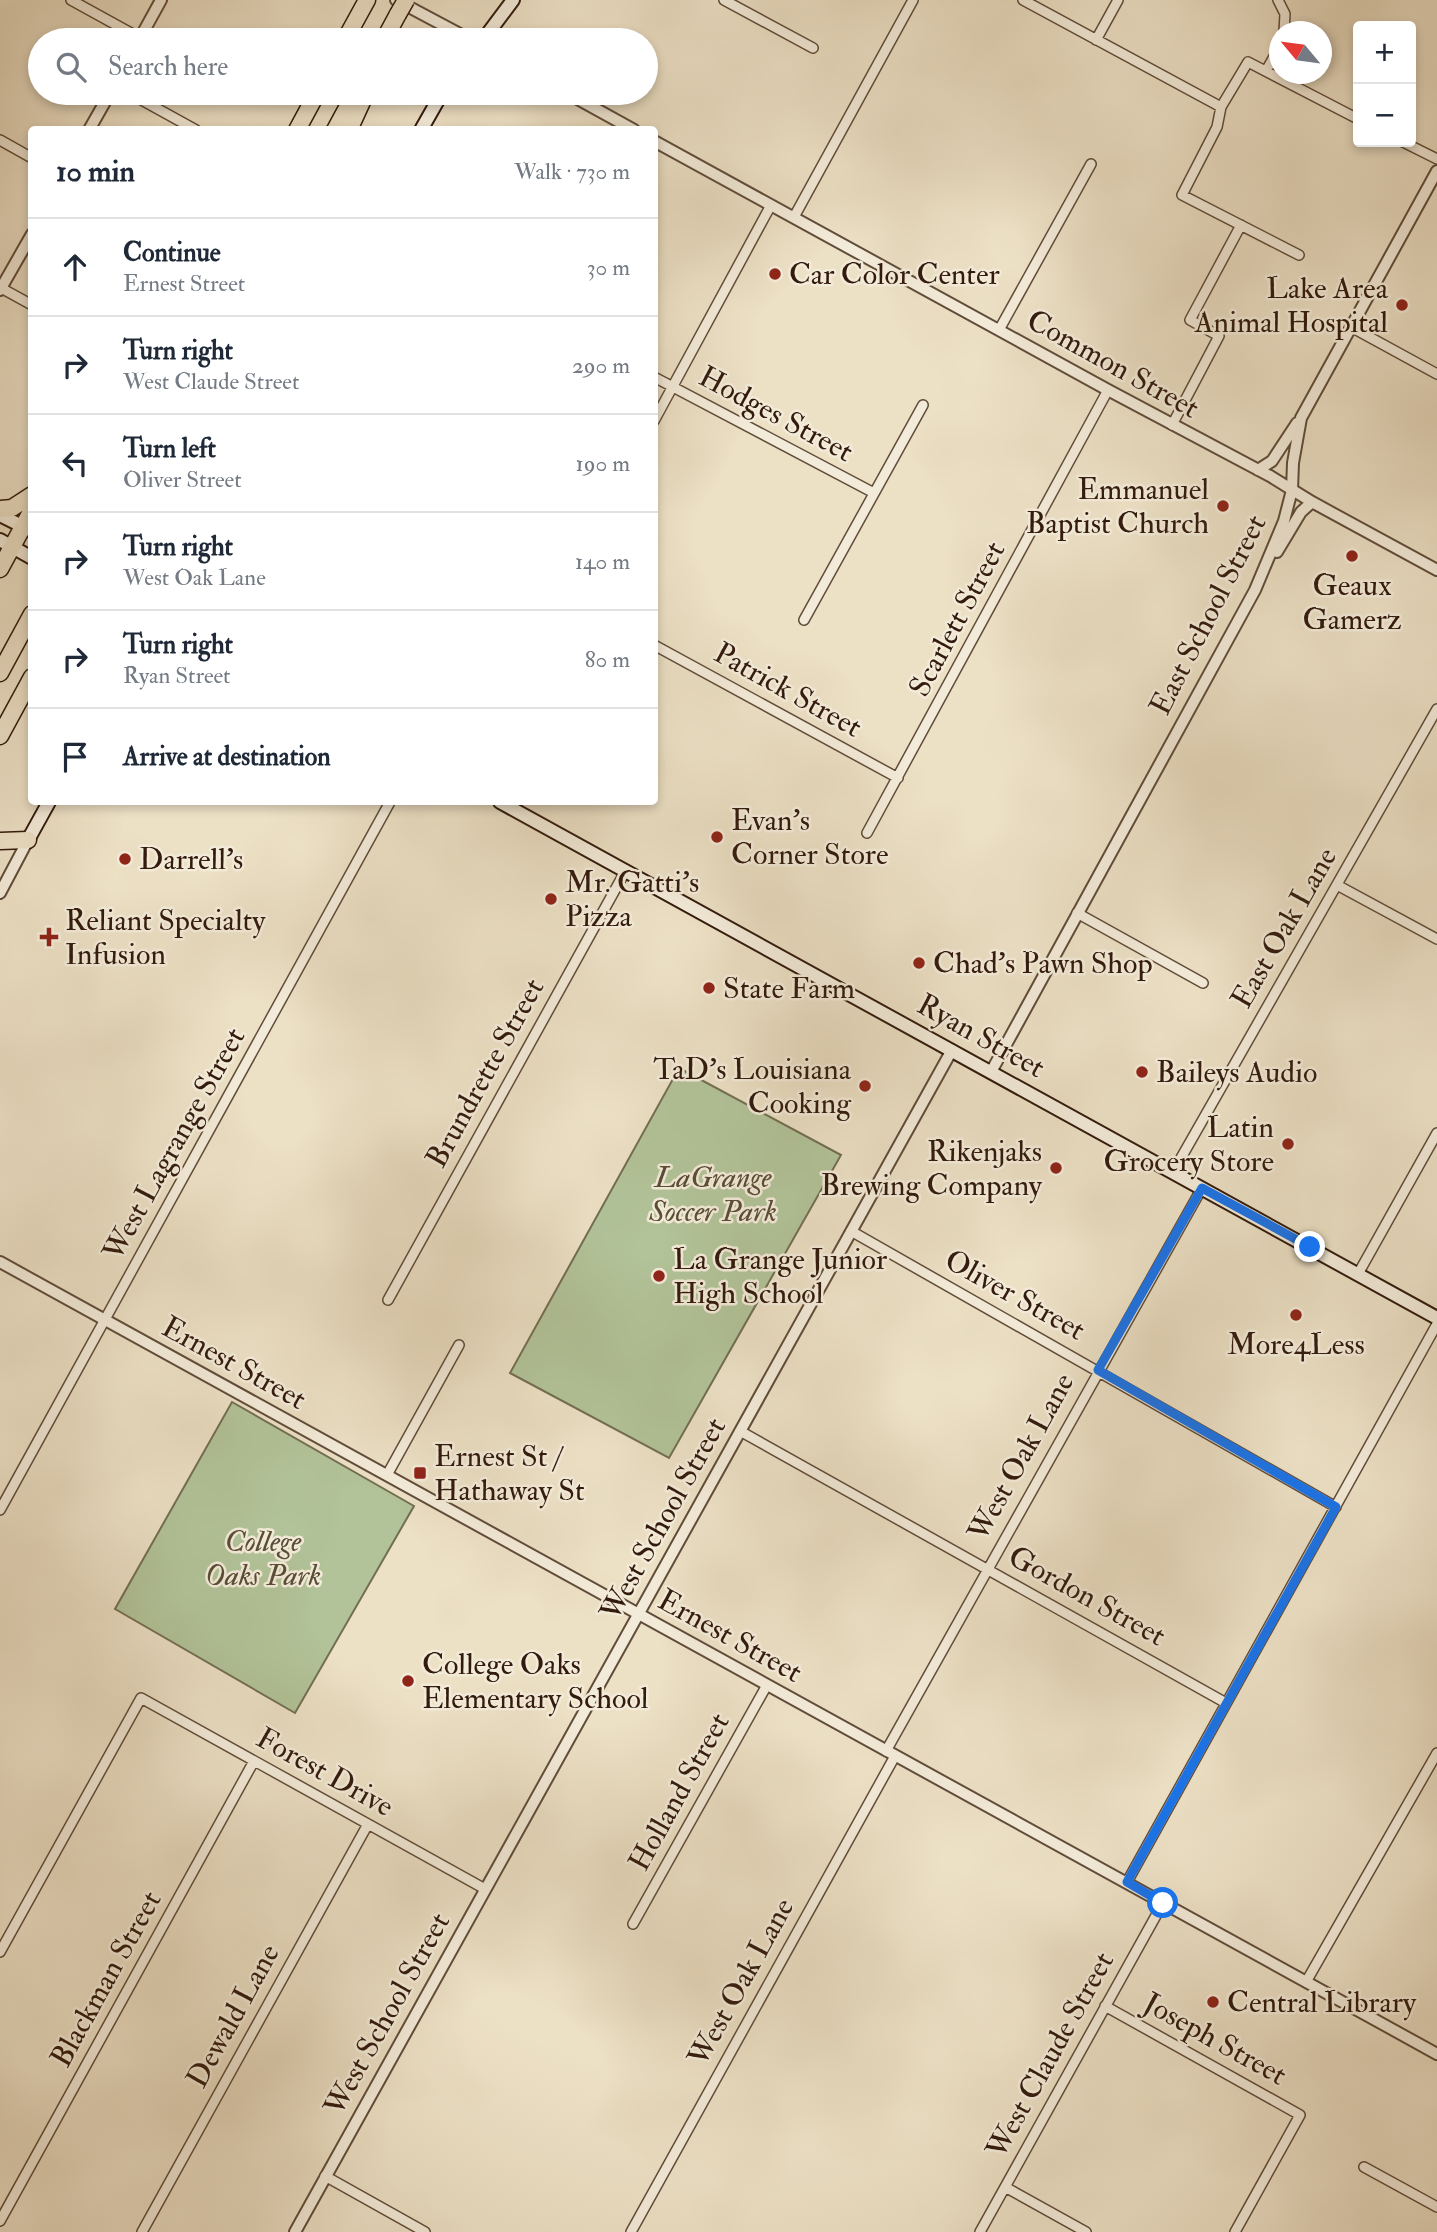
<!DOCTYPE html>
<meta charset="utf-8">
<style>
body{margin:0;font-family:"IM FELL Double Pica",serif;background:#f6f6f7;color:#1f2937}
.controls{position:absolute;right:21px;top:21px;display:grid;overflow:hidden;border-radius:7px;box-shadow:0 4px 10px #0003}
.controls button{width:63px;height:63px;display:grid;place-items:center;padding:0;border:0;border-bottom:2px solid #e0e1e3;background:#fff;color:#1f2937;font:35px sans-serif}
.compass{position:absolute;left:1269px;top:21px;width:63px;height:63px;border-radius:50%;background:#fff;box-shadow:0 4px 10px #0003;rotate:299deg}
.stop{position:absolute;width:21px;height:21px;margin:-16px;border:5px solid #1a73e8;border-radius:50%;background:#fff}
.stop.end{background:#1a73e8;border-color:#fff;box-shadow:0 2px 7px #0008}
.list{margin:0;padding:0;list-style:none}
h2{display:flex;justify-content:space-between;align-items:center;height:91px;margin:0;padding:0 28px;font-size:30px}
h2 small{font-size:23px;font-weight:400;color:#747a83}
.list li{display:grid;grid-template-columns:46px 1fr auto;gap:21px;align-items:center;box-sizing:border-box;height:98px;padding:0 28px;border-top:2px solid #e0e1e3}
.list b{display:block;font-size:26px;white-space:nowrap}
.list p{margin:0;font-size:23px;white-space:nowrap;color:#747a83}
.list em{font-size:23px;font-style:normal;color:#747a83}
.icon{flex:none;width:38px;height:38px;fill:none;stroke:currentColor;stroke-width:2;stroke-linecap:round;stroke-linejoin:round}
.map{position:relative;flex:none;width:1437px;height:2232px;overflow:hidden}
.search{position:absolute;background:#fff;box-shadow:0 4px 10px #0003;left:28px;top:28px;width:630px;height:77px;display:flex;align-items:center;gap:18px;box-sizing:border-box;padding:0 24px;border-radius:38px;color:#747a83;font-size:26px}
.panel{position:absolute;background:#fff;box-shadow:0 4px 10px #0003;left:28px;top:126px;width:630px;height:679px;border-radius:7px}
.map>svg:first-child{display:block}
</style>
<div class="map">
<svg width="1437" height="2232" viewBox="0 0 1437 2232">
<rect width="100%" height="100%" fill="#ece0c5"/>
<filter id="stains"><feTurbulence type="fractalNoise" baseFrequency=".00286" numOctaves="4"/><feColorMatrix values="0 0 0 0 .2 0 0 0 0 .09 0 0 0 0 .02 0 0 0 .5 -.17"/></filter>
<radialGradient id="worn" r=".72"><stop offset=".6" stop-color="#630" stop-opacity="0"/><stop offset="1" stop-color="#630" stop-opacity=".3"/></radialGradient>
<path fill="#b2c399" stroke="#726e52" stroke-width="2" d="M679,1068L841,1155L669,1458L510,1373Z
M232,1402L414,1506L295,1713L115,1609Z"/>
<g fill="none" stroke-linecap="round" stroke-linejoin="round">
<defs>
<path id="minor" d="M71,0L140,38
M724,0L813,48
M1023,0L1221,107
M1278,0L1285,14L1284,32
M1096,40L1118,0
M1266,71L1280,46
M129,93L196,130
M0,140L32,158
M1403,142L1437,159
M794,217L913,0
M1299,255L1182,195L1217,127L1221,107L1248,62L1358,119
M1,288L32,305
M1351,327L1437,374
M999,330L1091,164
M654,377L874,493
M654,421L771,205
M1172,425L1219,336L1190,320L1241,225
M804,620L923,405
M654,645L898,778
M867,833L1108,390
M1337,885L1437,939
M1077,913L1203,983
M1173,1172L1437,709
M851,1231L1336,1507
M1358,1274L1437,1133
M388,1300L626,870
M740,1431L1226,1703
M387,1475L459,1345
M0,1510L390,802
M886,1751L1202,1188
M1127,1882L1437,1324
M633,1924L767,1685
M0,1952L141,1698L485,1889
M1306,1982L1437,1753
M1105,2006L1300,2115L1235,2232
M1364,2167L1437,2207
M325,2176L425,2232
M1005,2187L1086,2232
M0,2221L254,1761
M142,2232L368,1824
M631,2232L895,1756
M980,2232L1163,1903"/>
<path id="tertiary" d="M396,0L471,40
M139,40L161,0
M567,93L634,130
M89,130L110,93
M654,141L1108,390L1270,476L1312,502L1437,570
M0,290L32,234
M1258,470L1272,461L1297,423
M1277,552L1301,512L1312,502
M0,893L28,840
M991,1072L1255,590L1284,521L1292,490L1293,463L1301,418L1437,171
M0,1262L1437,2054
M295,2232L952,1050"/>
<path id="secondary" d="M483,40L513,0
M421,130L442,93
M0,515L32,531
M0,540L32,558
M500,802L1437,1318
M28,840L49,802"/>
<path id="motorway" d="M345,40L367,0
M384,40L398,14
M297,130L317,93
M335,130L355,93
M349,130L366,93
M0,509L12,508L32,495
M0,569L32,510
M0,673L32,614
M0,736L32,677
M0,841L28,840"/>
</defs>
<use href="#minor" stroke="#604c3a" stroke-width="12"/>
<use href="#tertiary" stroke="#604c3a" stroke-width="14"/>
<use href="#secondary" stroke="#321a0c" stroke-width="16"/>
<use href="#motorway" stroke="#321a0c" stroke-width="19"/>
<use href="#minor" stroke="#f3ebd9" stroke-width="9"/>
<use href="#tertiary" stroke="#f3ebd9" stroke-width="10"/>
<use href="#secondary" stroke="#f3ebd9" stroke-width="12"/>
<use href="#motorway" stroke="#ece0c5" stroke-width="16"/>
<defs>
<path id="motorway-bridge" d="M398,14L406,0"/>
</defs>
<use href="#motorway-bridge" stroke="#321a0c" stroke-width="19" stroke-linecap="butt"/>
<use href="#motorway-bridge" stroke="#ece0c5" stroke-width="16"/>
</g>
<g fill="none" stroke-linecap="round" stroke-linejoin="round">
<path stroke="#1a73e8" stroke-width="9" d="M1163,1903L1127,1882L1336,1507L1098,1370L1202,1188L1310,1247"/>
</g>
<g fill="#8f2418" stroke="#f3ebd9" stroke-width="2.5">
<circle cx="775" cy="274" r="7"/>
<circle cx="1402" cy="305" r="7"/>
<circle cx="1223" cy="506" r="7"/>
<circle cx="1352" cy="556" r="7"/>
<circle cx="717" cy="837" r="7"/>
<circle cx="125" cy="859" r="7"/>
<circle cx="551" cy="899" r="7"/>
<path d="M45.5 926.5h7v7h7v7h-7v7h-7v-7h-7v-7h7z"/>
<circle cx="919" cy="963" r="7"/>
<circle cx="709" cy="988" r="7"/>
<circle cx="1142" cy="1072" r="7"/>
<circle cx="865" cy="1086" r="7"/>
<circle cx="1288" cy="1144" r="7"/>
<circle cx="1056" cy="1168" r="7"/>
<circle cx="659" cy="1276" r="7"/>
<circle cx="1296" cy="1315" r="7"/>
<rect x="413" y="1466" width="14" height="14" rx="3.5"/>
<circle cx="408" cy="1681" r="7"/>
<circle cx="1213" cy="2002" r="7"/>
</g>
<g text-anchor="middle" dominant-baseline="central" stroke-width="5" stroke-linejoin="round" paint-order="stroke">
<g font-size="30" fill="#321a0c" stroke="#f3ebd9" text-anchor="start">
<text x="789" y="274">Car Color Center</text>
<text x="1388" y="288" text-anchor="end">Lake Area<tspan x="1388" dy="34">Animal Hospital</tspan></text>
<text x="1209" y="489" text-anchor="end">Emmanuel<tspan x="1209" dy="34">Baptist Church</tspan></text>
<text x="1352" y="585" text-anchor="middle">Geaux<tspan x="1352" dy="34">Gamerz</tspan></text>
<text x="731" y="820">Evan's<tspan x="731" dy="34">Corner Store</tspan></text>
<text x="139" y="859">Darrell's</text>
<text x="565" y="882">Mr. Gatti's<tspan x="565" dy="34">Pizza</tspan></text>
<text x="65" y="920">Reliant Specialty<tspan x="65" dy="34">Infusion</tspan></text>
<text x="933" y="963">Chad's Pawn Shop</text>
<text x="723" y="988">State Farm</text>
<text x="851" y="1069" text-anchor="end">TaD's Louisiana<tspan x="851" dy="34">Cooking</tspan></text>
<text x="1156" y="1072">Baileys Audio</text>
<text x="1274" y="1127" text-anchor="end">Latin<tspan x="1274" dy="34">Grocery Store</tspan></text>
<text x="1042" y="1151" text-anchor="end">Rikenjaks<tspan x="1042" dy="34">Brewing Company</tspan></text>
<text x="673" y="1259">La Grange Junior<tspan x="673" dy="34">High School</tspan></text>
<text x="1296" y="1344" text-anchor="middle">More4Less</text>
<text x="434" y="1456">Ernest St /<tspan x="434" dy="34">Hathaway St</tspan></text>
<text x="422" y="1664">College Oaks<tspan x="422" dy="34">Elementary School</tspan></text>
<text x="1227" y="2002">Central Library</text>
</g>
<g font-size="30" fill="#321a0c" stroke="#f3ebd9">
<text transform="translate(1113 364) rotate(29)">Common Street</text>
<text transform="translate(776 414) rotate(28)">Hodges Street</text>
<text transform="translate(1208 615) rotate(-63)">East School Street</text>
<text transform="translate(957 619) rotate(-62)">Scarlett Street</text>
<text transform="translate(788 690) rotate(29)">Patrick Street</text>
<text transform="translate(1284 928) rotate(-60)">East Oak Lane</text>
<text transform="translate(981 1036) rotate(29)">Ryan Street</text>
<text transform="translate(485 1073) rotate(-61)">Brundrette Street</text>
<text transform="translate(174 1144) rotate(-61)">West Lagrange Street</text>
<text transform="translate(1015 1295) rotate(29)">Oliver Street</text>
<text transform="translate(234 1363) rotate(29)">Ernest Street</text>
<text transform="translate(1021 1457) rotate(-61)">West Oak Lane</text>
<text transform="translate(663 1519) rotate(-61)">West School Street</text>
<text transform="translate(1087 1596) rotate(29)">Gordon Street</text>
<text transform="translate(730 1636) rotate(29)">Ernest Street</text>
<text transform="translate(325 1772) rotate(29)">Forest Drive</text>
<text transform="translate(679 1792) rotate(-61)">Holland Street</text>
<text transform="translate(106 1979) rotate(-61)">Blackman Street</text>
<text transform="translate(741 1982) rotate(-61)">West Oak Lane</text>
<text transform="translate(387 2014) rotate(-61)">West School Street</text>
<text transform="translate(233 2016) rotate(-61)">Dewald Lane</text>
<text transform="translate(1215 2039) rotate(29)">Joseph Street</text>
<text transform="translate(1050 2055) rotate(-61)">West Claude Street</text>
</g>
<g font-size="30" font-style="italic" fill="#584d36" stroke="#f3ebd9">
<text x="713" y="1177">LaGrange<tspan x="713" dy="34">Soccer Park</tspan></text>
<text x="263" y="1541">College<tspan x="263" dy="34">Oaks Park</tspan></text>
</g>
</g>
<rect width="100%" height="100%" filter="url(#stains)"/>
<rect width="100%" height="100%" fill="url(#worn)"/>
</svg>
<div class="controls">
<button>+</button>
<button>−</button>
</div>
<svg class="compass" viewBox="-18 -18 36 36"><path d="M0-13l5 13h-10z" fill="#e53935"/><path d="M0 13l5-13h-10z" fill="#747a83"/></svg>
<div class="stop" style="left:1163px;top:1903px"></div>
<div class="stop end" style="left:1310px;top:1247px"></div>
<div class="search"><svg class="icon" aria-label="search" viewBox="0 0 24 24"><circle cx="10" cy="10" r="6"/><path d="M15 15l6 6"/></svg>Search here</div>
<section class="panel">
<h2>10 min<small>Walk · 730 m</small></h2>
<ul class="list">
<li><svg class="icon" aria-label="ahead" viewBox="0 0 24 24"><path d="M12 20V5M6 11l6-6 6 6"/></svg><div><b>Continue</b><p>Ernest Street</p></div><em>30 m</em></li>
<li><svg class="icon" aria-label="right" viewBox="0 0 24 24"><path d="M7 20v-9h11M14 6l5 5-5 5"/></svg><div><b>Turn right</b><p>West Claude Street</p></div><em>290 m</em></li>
<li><svg class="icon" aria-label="left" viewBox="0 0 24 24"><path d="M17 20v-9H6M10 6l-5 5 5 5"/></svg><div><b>Turn left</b><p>Oliver Street</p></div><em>190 m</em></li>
<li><svg class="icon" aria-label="right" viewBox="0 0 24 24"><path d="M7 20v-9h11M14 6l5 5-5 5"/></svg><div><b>Turn right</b><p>West Oak Lane</p></div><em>140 m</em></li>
<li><svg class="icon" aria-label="right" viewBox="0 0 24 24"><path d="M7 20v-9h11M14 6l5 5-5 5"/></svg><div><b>Turn right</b><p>Ryan Street</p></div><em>80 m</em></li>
<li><svg class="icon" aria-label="arrive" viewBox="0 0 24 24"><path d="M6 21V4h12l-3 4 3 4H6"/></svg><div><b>Arrive at destination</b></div></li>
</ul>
</section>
</div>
